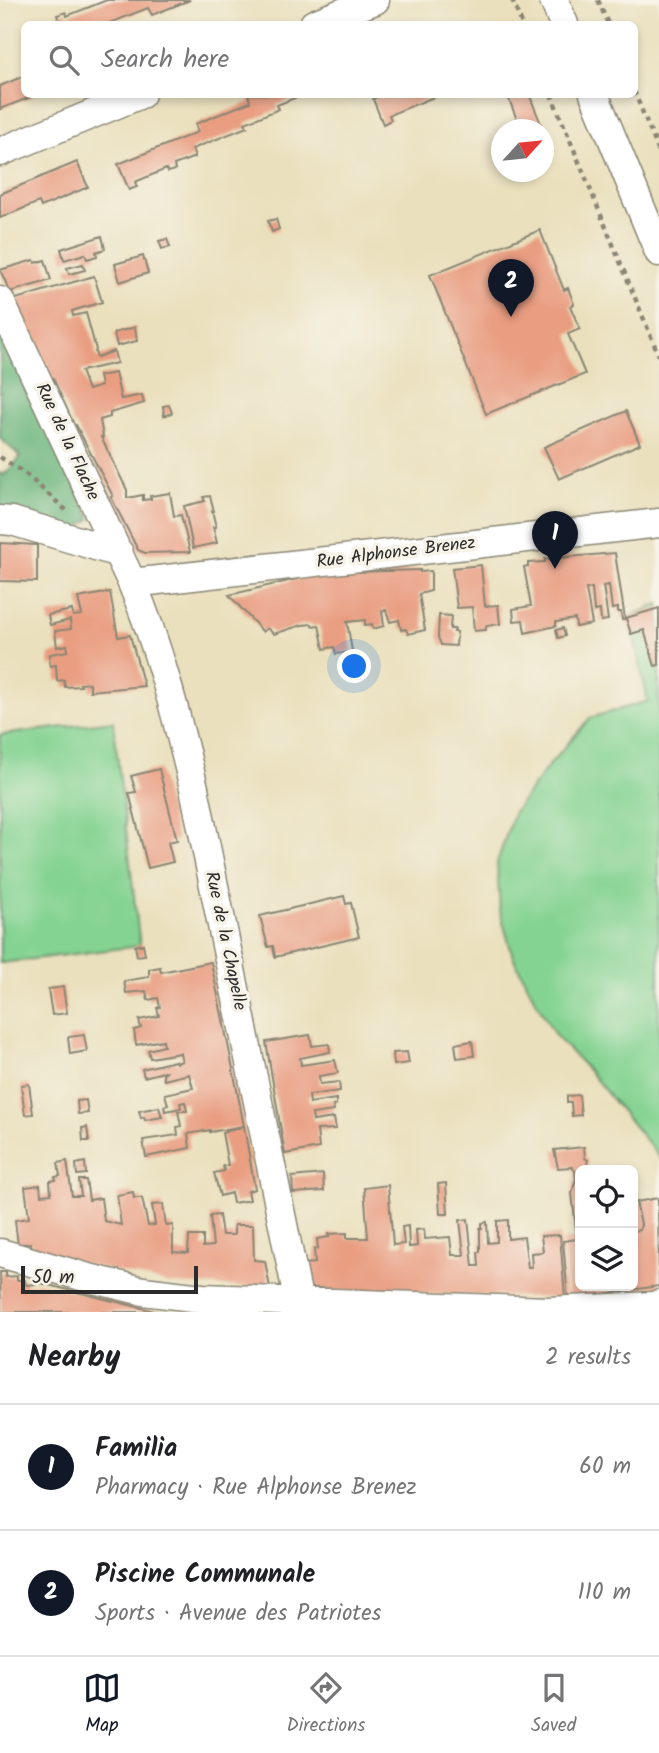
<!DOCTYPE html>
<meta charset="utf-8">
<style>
body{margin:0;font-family:Kalam,sans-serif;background:#f2f2f2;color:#202124}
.controls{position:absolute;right:21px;bottom:21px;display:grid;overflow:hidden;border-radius:10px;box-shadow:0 4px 10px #0003}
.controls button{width:63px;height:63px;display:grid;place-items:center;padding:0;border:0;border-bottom:2px solid #e0e0e0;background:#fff;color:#202124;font:35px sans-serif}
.compass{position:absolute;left:491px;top:119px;width:63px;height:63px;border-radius:50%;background:#fff;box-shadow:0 4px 10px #0003;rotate:63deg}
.scale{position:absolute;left:21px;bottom:18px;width:177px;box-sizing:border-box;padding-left:7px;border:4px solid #2b2b2b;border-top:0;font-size:19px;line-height:24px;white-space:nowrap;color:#2b2b2b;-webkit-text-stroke:5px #f7f3e8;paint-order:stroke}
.you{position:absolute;left:355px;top:667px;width:24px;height:24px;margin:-18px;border:5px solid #fff;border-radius:50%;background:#1a73e8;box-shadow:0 0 0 10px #1a73e833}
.badge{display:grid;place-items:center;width:46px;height:46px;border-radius:50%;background:#111827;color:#fff;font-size:23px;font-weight:700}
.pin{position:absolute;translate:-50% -58px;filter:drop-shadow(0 2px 4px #0008)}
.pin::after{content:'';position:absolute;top:37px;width:24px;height:21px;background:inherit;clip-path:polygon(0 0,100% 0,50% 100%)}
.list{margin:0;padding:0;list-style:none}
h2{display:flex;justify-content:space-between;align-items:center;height:91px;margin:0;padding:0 28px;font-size:30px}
h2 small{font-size:23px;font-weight:400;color:#757577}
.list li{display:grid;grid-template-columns:46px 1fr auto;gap:21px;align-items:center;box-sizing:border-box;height:126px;padding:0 28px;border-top:2px solid #e0e0e0}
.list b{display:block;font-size:26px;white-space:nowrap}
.list p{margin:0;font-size:23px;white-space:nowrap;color:#757577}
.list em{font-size:23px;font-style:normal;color:#757577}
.icon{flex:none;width:38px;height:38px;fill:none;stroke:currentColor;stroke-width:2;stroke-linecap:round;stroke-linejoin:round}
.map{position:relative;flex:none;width:659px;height:1312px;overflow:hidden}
.search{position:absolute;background:#fff;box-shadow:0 4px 10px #0003;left:21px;right:21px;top:21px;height:77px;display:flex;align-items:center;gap:18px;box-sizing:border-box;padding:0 24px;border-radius:10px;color:#757577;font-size:26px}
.sheet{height:343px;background:#fff}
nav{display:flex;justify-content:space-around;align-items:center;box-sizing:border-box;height:98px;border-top:2px solid #e0e0e0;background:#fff;font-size:19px;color:#757577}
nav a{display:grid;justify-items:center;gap:4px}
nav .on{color:#111827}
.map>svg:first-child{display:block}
</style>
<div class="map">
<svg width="659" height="1312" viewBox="0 0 659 1312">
<rect width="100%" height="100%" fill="#f7f3e8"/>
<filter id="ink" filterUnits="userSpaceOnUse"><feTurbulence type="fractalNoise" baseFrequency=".0143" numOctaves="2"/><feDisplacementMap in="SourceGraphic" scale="14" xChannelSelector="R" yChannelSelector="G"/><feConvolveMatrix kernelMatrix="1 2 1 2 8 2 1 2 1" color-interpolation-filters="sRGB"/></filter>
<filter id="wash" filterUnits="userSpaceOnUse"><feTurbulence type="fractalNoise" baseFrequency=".00686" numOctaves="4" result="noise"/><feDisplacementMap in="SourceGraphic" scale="28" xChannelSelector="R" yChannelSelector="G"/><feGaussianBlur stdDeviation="1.57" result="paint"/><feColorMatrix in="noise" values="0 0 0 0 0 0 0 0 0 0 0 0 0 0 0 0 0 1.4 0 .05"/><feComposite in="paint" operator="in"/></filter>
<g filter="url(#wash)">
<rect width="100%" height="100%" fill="#eae0bd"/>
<path fill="#84d392" stroke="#587f5e" stroke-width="2" d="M659,604V1157L589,1071L555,1035L532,994L513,957L500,911L497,863L514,812L550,764L590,718L648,701L635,643L631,616Z
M113,721L140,946L0,963V735Z"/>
<path fill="#6bb57c" stroke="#4b7054" stroke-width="2" d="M0,336H5L91,519L73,531L0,515V473L4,475L21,457L0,438Z"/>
<g id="blocks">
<path fill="#e99d81" d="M107,0H190L152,15L148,8L107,24H61L57,15L66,12L67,16Z
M24,76V94L36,95L0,109V86Z
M248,94L302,95L277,105L279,109L245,123L247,127L192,149L195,157L174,165L175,170L168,172L166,169L135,182L137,187L129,190L118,164L198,132L195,124L250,102Z
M383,94H439V95L389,115L391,120L383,124L373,99Z
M507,94H529L541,124L528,130H521Z
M77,162L88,187L41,207L39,202L0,218V194Z
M276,219L279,229L272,232L268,221Z
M540,230L564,290L568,288L574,304L570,306L580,329L568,334L585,374L486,414L430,275Z
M102,236L105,249L96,252L97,256L87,259L85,254L64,260L61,249Z
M167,239L170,247L162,249L159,241Z
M143,256L148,273L120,282L115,264Z
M34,260L35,263L45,260L51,280L10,292L0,270Z
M83,264L85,270L69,274L67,268Z
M94,276L102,302L72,311L73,316L86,313L96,350L95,352L97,357L114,351L117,363L81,371L88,390L101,386L99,376L115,373L121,399L142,395L144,403L110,413V417L100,420L103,437H101L127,490V498L143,495V500L151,499L150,496L170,493L174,516L181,515L190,552L145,553L138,550L111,497L113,496L76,425H74L53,378L51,379L45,363L12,300Z
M135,327L137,341L117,346L114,333Z
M169,405L172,413L164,416L163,406Z
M626,411L640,444L559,479L544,447Z
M210,496L214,511H212L216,527H213L217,543L193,548L184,506L205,501L203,497Z
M0,543L37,545V582L0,581Z
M615,553L625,619L622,620L621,612H618V608L612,609L609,585L603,586L608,620L601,621L600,610L594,611L592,588L586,589L592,624L576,627L575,619L556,622V626L525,633L523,620L514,621L513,609L531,606L524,567L528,566V563L545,562V559Z
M481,565L485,606L498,605L500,624L486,626V630H485L474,631L472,607L457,608L452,568Z
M420,570V572L431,571V591L419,594L425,630L408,634L406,629L401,630L399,620L390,622L386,610L382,611L384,626L373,629L372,624L365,625V620L347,622L352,651L343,653L336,654L334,647L324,649L319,625L312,626V624L302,625L274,634L267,628L263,632L229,595L322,573Z
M110,592L118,637L130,635L144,686L90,691V683L80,684L81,686L65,687L64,680L57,681L56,665L50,666L49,661L50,654L68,651L67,645L57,647L55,631L71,629L70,620L50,625L48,615L72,610L73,616L82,615L78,598Z
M659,608V665L655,666L644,630L631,634L626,618Z
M439,615L451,616L450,629H455L454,632H457L456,646L441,645L438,637Z
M563,628L565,636L558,638L556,630Z
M159,769L177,840L168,842L173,862L148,868L129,793L136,792L131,776Z
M344,896L346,904L351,903L359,937L275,957L273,946L268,947L260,916Z
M143,944L145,955L137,956L135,946Z
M211,962L231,1059L244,1126L255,1189L248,1191L250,1200L233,1203L231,1193L220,1196L214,1173L224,1171L223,1166L228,1165L222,1133L244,1126L210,1132V1130L188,1134L190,1148L146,1157L143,1140L178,1135L177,1127L181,1126L178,1111H187L185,1102L180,1103L181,1108L165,1111L164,1106L168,1105L165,1094L193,1088L189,1074L164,1080L163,1074L167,1071L144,1077L142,1069L175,1061L176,1063L182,1061L180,1053L150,1058L148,1050L164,1046L163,1040L136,1045L134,1030L141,1028L139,1020L159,1016L157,1008L160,1007L158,998L148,1000L146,991L126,993L124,981L149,977V969L160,967L161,972Z
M63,987L67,1013L52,1015L48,989Z
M84,1035L87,1051L70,1054L68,1037Z
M310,1035L312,1046L329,1044L330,1052L300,1058L301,1065L335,1060L338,1073L319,1076L320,1084L339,1082L340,1091L309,1095L310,1103L336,1099V1105L333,1106L334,1111L312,1114L313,1121L334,1118L336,1129L317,1130L319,1148L285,1154L266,1042Z
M472,1041L474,1056L457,1058L455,1044Z
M407,1052L409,1063L394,1065L393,1053Z
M29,1084L33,1114L25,1115L21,1085Z
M579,1095L581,1115L572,1116L571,1102L567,1103V1096Z
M86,1100L88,1113L78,1114L77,1101Z
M159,1107L162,1117L145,1120L144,1117L141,1118L139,1111Z
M87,1127L89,1141H83L82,1128Z
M584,1147L585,1158L588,1160L586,1170H580V1286H633V1231L640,1230L641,1224L636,1202L658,1198L659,1286L568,1299L563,1241L577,1239L572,1193L576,1179L575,1171L572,1167L558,1168L554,1150Z
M67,1161L72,1196H81L79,1180H86L89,1200L101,1198L104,1221L121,1225L117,1195L133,1192L134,1198H142L148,1226L155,1225L152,1205L163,1204L166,1226L173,1225V1252L188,1253L189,1236H203V1247L213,1246L210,1216L219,1215L222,1235H234V1225H253L254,1260L265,1261L270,1288L170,1284L32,1251L31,1243L18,1245L15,1220L29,1218L25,1187L40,1185L41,1195L51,1194L50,1181L56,1180L55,1177L60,1176L58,1163Z
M85,1162L86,1174L77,1175L76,1164Z
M323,1174L324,1191L293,1193L292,1177Z
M446,1183L448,1214H440L438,1184Z
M388,1185L393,1245L404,1244L402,1227L408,1226L409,1247L417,1246L416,1230L424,1229L425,1239L450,1237L452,1255H464L460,1220L468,1219L473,1266H479L478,1252H480V1228H482V1223L487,1222L488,1243L497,1242V1221L508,1220V1239L524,1237L528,1267H532L531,1253L543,1252L541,1236L560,1235L565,1298L308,1290L304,1264L315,1263L314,1249H318L317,1239L329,1237L328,1234L347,1233V1238H368L364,1188Z
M0,1272H6V1277L17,1276V1280H25L26,1285L36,1284V1282L158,1312H1Z"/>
</g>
</g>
<g filter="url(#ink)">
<use href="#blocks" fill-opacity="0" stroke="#8a8674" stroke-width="2"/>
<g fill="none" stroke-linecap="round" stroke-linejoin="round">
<defs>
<path id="minor" d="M554,0L564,24
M314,24L375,0
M594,94L659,252
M0,152L141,94
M0,301L132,583C160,649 177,719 194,788L299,1303
M0,520L12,521L119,553
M132,583L659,523
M0,1253L85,1277L143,1291L202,1298L548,1311L654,1306L659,1304"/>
</defs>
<use href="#minor" stroke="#8a8674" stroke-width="31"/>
<path stroke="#8a8674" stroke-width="4.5" stroke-dasharray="5 5" stroke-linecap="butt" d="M512,0L522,24
M598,0L608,24
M634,91L659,152
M551,94L659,356
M0,457L27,475L67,511"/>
<use href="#minor" stroke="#fff" stroke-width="28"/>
</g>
</g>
<g text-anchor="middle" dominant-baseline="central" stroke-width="7" stroke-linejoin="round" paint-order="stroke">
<g font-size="18" fill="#2b2b2b" stroke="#f7f3e8">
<text transform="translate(67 442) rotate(65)">Rue de la Flache</text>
<text transform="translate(396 553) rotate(-7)">Rue Alphonse Brenez</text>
<text transform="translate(225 941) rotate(78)">Rue de la Chapelle</text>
</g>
</g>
</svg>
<div class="controls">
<button><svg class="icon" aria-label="locate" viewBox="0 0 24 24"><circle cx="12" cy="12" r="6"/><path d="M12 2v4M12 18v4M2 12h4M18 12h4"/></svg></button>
<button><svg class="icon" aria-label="layers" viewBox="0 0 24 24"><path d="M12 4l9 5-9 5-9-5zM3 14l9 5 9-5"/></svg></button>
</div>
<svg class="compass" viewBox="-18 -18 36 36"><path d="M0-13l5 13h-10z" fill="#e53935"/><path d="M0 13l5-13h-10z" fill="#757577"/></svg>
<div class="scale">50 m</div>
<div class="you"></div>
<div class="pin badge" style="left:555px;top:569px">1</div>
<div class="pin badge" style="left:511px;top:317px">2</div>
<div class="search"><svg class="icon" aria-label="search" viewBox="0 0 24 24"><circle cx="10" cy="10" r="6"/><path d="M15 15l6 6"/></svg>Search here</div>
</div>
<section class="sheet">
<h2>Nearby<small>2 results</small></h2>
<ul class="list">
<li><span class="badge">1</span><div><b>Familia</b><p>Pharmacy · Rue Alphonse Brenez</p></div><em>60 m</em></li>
<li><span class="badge">2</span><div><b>Piscine Communale</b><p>Sports · Avenue des Patriotes</p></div><em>110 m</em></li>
</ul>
</section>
<nav>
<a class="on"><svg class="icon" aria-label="map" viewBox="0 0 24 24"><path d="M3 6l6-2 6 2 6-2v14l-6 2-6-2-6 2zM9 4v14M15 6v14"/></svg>Map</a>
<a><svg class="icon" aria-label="directions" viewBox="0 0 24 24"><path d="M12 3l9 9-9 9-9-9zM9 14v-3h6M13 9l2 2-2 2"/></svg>Directions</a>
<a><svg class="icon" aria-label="saved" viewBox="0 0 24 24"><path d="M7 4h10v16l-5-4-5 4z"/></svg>Saved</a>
</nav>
